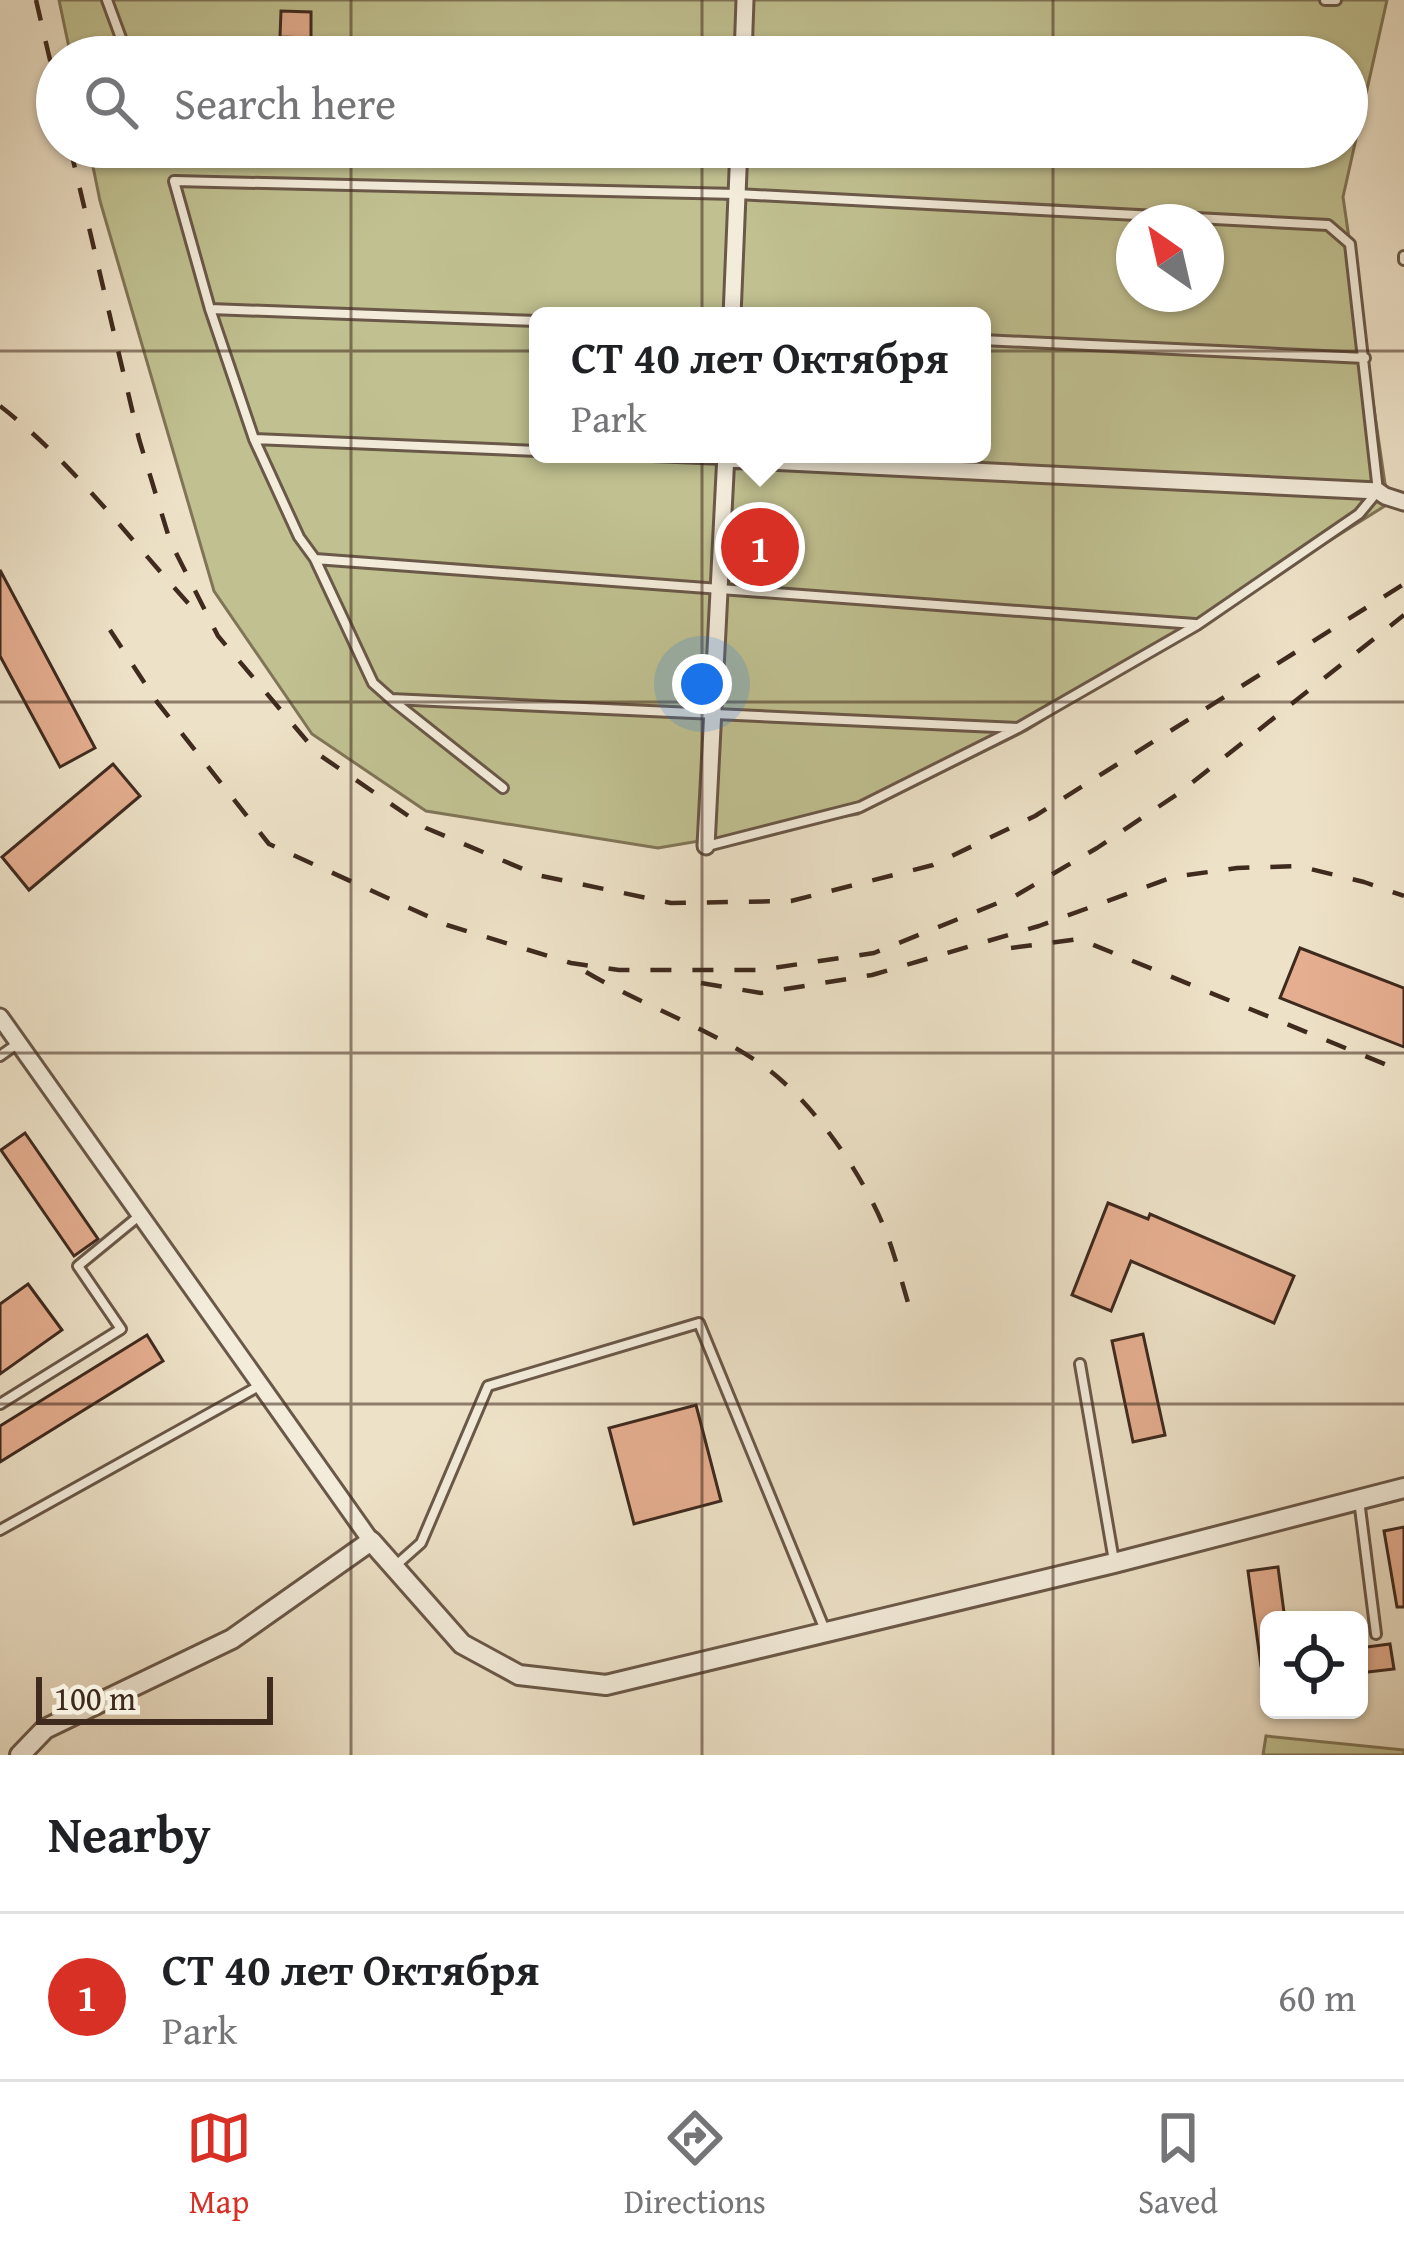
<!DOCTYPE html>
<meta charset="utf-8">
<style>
body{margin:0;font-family:"Gentium Book Plus",serif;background:#f2f2f2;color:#202124}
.controls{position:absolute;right:36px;bottom:36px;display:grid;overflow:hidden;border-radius:18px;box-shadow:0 3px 9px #0004}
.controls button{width:108px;height:108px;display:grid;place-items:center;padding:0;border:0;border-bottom:3px solid #e0e0e0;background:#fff;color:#202124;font:60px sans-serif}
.compass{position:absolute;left:1116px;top:204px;width:108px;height:108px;border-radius:50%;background:#fff;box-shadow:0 3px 9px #0004;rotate:326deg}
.scale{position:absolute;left:36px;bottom:30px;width:237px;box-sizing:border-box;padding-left:12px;border:6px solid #3f2a1e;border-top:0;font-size:33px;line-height:42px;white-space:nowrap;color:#3f2a1e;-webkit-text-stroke:9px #f3ecdb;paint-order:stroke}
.you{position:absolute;left:702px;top:684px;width:42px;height:42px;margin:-30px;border:9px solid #fff;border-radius:50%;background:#1a73e8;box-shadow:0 0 0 18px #1a73e833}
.badge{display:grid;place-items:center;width:78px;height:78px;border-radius:50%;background:#d93025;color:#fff;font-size:39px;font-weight:700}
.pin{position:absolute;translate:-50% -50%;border:6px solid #fff;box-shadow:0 3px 12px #0006}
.popup{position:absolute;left:529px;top:307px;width:462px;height:156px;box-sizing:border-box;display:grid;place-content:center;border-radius:18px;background:#fff;filter:drop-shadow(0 3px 9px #0005);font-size:39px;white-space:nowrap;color:#757577}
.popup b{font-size:45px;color:#202124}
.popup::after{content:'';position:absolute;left:50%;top:100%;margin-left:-24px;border:24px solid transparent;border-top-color:#fff}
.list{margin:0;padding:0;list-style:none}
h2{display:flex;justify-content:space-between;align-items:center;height:156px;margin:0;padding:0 48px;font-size:51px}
h2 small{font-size:39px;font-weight:400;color:#757577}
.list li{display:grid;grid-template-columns:78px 1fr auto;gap:36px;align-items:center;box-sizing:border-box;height:168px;padding:0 48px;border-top:3px solid #e0e0e0}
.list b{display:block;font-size:45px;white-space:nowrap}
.list p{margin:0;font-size:39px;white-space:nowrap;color:#757577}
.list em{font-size:39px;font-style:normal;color:#757577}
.icon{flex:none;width:66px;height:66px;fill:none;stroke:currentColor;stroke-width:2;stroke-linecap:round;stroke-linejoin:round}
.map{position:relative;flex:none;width:1404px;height:1755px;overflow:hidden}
.search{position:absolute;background:#fff;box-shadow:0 3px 9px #0004;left:36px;right:36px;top:36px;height:132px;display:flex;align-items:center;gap:30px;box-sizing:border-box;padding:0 42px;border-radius:66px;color:#757577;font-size:45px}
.sheet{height:324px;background:#fff}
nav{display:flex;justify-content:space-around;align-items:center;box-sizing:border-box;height:168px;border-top:3px solid #e0e0e0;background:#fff;font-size:33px;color:#757577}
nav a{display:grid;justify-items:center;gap:6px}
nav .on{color:#d93025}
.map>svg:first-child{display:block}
</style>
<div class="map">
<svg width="1404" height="1755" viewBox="0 0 1404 1755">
<rect width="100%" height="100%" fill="#ede1c7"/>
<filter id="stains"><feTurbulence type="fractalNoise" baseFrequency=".00167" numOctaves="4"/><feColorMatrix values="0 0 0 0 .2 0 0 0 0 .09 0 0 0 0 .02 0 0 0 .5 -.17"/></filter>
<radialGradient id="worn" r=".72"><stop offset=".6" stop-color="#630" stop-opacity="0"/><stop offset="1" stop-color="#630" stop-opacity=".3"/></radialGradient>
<path fill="#c0c090" stroke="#807557" stroke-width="3" fill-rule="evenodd" d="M59,0H1387L1343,197L1388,504L1027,730L858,814L658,848L426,811L312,734L214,591L100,201L89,147H1347V57H71ZM1134,222H1206V294H1134ZM538,316H982V454H538Z
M1266,1736L1404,1750V1755H1263Z"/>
<path fill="#e5ae90" stroke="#3f2a1e" stroke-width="3" d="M281,11L311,12V38L280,37Z
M0,570L95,748L60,767L0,656Z
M113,764L140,796L29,890L2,857Z
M1300,948L1404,988V1047L1280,998Z
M25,1133L98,1239L74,1256L1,1150Z
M1108,1203L1148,1219L1150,1214L1294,1276L1274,1323L1131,1261L1111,1311L1072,1295Z
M28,1284L62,1330L0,1374V1304Z
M1143,1334L1165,1435L1133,1442L1112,1341Z
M147,1335L163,1361L0,1462V1426Z
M696,1405L721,1501L634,1524L609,1428Z
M1404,1527V1607H1397L1384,1531Z
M1278,1567L1285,1620H1269V1666H1261L1248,1571Z
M1390,1644L1394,1669L1359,1673V1648Z"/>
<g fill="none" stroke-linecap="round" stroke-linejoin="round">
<defs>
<path id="service" d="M107,0L128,57
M1325,0H1336
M1404,256V260
M210,309L538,321
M982,340L1365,358
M254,439L538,451
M605,454L724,459
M315,559L1195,624
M392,700L503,788
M707,846L860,807L1018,728L1197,625L1359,514L1378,491L1350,244L1328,225L737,194L174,181L210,309L254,439L299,537L315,559L373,683L391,699L1018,728
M0,1056L17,1044
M1080,1364L1114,1561
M0,1404L121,1329L78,1266L139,1216
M1359,1500L1376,1634
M0,1530L259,1386
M394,1567L421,1543L488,1386L699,1323L825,1630"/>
<path id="minor" d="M743,57L745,0
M732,316L739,147
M726,459L1378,491L1385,496L1404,502
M706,846L726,454
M0,1017L371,1541"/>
<path id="tertiary" d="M20,1755L45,1729L232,1639L371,1541L462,1644L519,1675L606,1685L1114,1563L1404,1488"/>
</defs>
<use href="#service" stroke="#6a5848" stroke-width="14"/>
<use href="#minor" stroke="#6a5848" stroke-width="21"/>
<use href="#tertiary" stroke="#6a5848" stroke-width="24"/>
<use href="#service" stroke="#f3ecdb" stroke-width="8"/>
<use href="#minor" stroke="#f3ecdb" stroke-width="15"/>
<use href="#tertiary" stroke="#f3ecdb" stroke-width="18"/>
<path stroke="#3f2a1e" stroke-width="4.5" stroke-dasharray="21 21" stroke-linecap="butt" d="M36,0L57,90
M70,147L139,439L170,541L218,636L318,754L426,828L537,875L671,903L791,901L933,865L1035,816L1404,584
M0,406C76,465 133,544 198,614
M110,630L157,702L269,844L447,925L571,963L619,970H759L874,953L1015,896L1097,848L1179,793L1404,615
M1011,948L1079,939L1404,1072
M586,972C642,1005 704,1026 758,1062C812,1098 867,1179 889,1240C898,1266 905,1293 913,1320
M701,983L761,993L872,975L1039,926L1173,877L1237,868L1298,866L1364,882L1404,896"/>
</g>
<path fill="none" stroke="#3f2a1e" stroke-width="3" stroke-opacity="0.55" d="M351,0V57M702,0V57M1053,0V57M351,147V1755M702,147V1755M1053,147V1755M0,351H1404M0,702H1404M0,1053H1404M0,1404H1404"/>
<rect width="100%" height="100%" filter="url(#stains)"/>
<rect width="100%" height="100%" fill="url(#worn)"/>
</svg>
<div class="controls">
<button><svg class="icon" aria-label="locate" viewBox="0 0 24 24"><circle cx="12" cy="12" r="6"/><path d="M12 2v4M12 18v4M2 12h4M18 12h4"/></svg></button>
</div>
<svg class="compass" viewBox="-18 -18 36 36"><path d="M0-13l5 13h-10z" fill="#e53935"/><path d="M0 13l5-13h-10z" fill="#757577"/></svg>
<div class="scale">100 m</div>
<div class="you"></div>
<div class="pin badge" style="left:760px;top:547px">1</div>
<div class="popup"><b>СТ 40 лет Октября</b>Park</div>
<div class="search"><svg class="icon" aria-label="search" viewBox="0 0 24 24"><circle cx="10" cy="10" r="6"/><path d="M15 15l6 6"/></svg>Search here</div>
</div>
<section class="sheet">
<h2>Nearby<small></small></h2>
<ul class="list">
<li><span class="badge">1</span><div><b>СТ 40 лет Октября</b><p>Park</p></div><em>60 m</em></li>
</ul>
</section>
<nav>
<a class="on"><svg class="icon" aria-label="map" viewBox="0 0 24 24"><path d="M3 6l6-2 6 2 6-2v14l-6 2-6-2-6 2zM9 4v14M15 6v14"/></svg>Map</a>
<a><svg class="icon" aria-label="directions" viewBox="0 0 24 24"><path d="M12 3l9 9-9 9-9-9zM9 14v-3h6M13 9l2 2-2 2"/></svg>Directions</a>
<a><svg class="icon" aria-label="saved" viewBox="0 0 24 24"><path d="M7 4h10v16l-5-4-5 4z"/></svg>Saved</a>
</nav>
